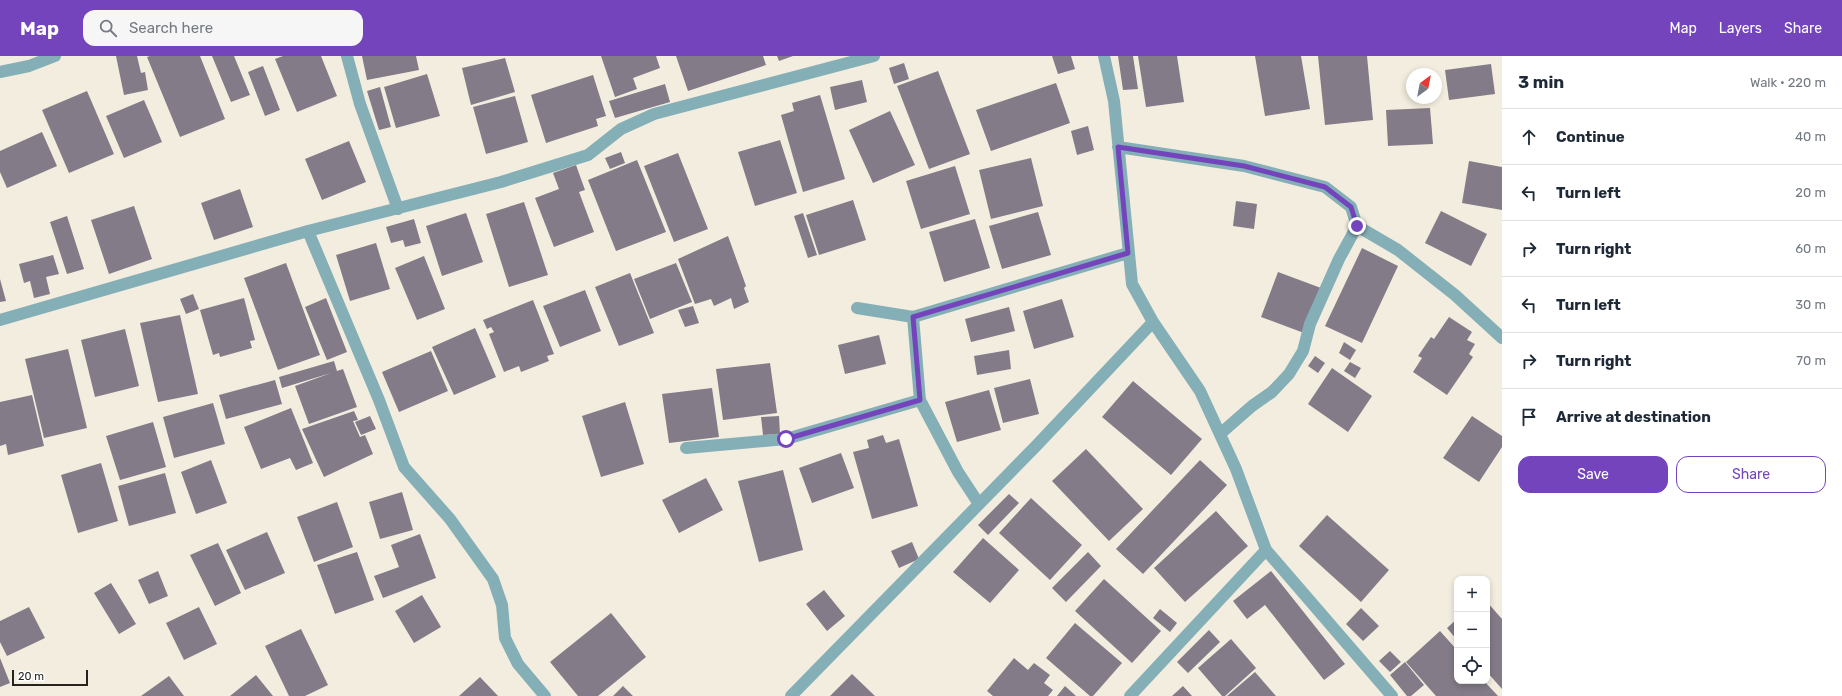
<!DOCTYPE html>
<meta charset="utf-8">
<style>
body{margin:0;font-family:Rubik,sans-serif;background:#f6f6f7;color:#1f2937}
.controls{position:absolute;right:12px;bottom:12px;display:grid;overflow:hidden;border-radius:8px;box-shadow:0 2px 6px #0003}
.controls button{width:36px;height:36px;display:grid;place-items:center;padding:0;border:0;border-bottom:1px solid #e0e1e3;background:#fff;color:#1f2937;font:20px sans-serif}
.compass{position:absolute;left:1406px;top:12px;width:36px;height:36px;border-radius:50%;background:#fff;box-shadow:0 2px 6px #0003;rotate:32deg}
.scale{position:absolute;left:12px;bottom:10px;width:76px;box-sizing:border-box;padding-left:4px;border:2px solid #26231e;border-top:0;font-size:11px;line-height:14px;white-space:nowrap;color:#26231e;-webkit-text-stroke:3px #fff;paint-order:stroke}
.stop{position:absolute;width:12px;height:12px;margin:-9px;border:3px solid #7344bc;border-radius:50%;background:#fff}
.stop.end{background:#7344bc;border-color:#fff;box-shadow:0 1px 4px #0008}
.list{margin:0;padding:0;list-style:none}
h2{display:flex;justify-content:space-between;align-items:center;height:52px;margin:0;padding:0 16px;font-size:17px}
h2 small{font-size:13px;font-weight:400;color:#747a83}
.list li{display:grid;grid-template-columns:26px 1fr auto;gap:12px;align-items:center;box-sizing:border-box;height:56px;padding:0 16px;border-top:1px solid #e0e1e3}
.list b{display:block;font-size:15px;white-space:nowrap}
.list em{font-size:13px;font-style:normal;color:#747a83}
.actions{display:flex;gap:8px;padding:12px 16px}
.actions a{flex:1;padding:9px 0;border:1px solid #7344bc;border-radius:12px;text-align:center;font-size:14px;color:#7344bc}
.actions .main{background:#7344bc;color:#fff}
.icon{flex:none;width:22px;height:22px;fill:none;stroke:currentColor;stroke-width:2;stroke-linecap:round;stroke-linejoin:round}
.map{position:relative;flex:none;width:1502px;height:640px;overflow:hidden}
header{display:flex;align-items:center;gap:24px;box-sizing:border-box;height:56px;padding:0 20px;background:#7344bc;color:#fff}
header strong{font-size:19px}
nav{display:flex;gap:22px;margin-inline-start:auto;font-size:14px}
.search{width:280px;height:36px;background:#f6f6f7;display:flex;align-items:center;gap:10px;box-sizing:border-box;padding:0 14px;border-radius:12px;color:#747a83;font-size:15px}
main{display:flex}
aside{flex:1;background:#fff}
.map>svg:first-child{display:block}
</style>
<header>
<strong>Map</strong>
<div class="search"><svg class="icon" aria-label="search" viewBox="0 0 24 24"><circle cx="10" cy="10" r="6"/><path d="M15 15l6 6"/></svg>Search here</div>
<nav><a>Map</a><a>Layers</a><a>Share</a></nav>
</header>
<main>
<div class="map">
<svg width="1502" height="640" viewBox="0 0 1502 640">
<rect width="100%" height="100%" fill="#f3eddf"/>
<path fill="#837b87" d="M116,0H137L141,17L145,16L148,34L124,39Z
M150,0H200L225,63L180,81L147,1Z
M212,0H234L250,39L231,46Z
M283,0H321L337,40L297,56L275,3Z
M362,0H416L419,14L367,24Z
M601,0H656L660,12L633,22L637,33L615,41Z
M676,0H763L766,9L688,35Z
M777,0H793L779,5Z
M1052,0H1071L1075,13L1058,18Z
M1118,0H1133L1138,33L1123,34Z
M1138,0H1177L1184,46L1146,51Z
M1255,0H1301L1310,53L1265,60Z
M1318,0H1367L1373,64L1325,69Z
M505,2L515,36L471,49L462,12Z
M904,7L909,23L894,28L889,12Z
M1491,8L1495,38L1449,44L1445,14Z
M263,10L280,54L265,60L248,16Z
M938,15L970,98L929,113L897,30Z
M427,18L440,60L396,72L384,31Z
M593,19L606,60L596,63L598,70L546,87L531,39Z
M862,24L867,46L835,54L830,31Z
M1056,27L1070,67L991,95L976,54Z
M665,28L670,46L615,62L609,45Z
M380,31L391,71L379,74L367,35Z
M87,35L114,98L69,117L42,54Z
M820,39L845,123L803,136L781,59L794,55L792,47Z
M515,40L528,86L486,98L473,51Z
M144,44L162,86L124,102L106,60Z
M1430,52L1433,88L1388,90L1386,54Z
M890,55L915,109L873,127L849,74Z
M1088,70L1094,94L1077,99L1071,75Z
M42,76L57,110L7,132L0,116V95Z
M780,84L797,137L755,150L738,96Z
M349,85L366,126L322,144L305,103Z
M621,96L625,107L610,113L605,102Z
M678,97L708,173L674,186L644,110Z
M1031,102L1043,150L991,163L979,114Z
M637,104L666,176L616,195L588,124Z
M1469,105L1502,111V154L1462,147Z
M576,109L585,134L579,136L594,176L554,191L535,142L559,133L553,117Z
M955,110L970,158L921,173L906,125Z
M240,133L253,171L214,184L201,147Z
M853,144L866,184L819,199L806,159Z
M1236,145L1257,148L1254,173L1233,170Z
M524,146L548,219L509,231L486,158Z
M134,150L152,203L109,218L91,164Z
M1441,155L1487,178L1471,210L1425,187Z
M1038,156L1051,199L1002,213L989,170Z
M466,157L483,206L442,220L426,170Z
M803,157L817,199L808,202L794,160Z
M67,160L84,213L67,218L50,166Z
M414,163L421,187L405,191L403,184L391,187L386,171Z
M975,163L990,212L944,226L929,176Z
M728,180L746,230L744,232L749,246L734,253L731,242L714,250L711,243L695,248L678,203Z
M376,187L390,233L350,245L336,199Z
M1362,192L1398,210L1362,287L1325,270Z
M53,199L59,218L46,221L50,238L34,242L30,225L24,227L19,208Z
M424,200L445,253L417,264L395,212Z
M286,207L320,299L278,314L244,222Z
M676,207L692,246L650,263L634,223Z
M1278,216L1321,232L1304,277L1261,261Z
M630,217L654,277L619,290L595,231Z
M0,223L6,245L0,246Z
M585,234L601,275L560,291L543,250Z
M193,238L199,253L186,258L180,243Z
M244,242L255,284L250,285L252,292L220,301L219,297L213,299L200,254Z
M326,242L347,296L327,304L305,251Z
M1062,243L1074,281L1034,293L1023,255Z
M533,244L554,298L547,300L549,305L521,316L519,310L504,316L489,278L494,276L491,271L487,273L483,264Z
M693,250L699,267L685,271L678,254Z
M1009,251L1015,275L971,286L965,263Z
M180,259L198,338L158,346L140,267Z
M1449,261L1472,276L1467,284L1475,288L1469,298L1473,301L1447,339L1413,316L1422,302L1418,300L1431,281L1434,283Z
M475,272L496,321L454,339L432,291Z
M125,273L139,330L95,341L81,284Z
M879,279L886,308L845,318L838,289Z
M1344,286L1356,294L1350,304L1339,297Z
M68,293L87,372L44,382L25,303Z
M1009,294L1011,313L977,319L974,300Z
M431,295L448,335L399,356L382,316Z
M1315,300L1325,307L1318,317L1308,310Z
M334,305L337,315L343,313L357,351L309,368L295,330L331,317L282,332L279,321Z
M1350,306L1361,312L1355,322L1344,315Z
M770,307L777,357L723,364L716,313Z
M1332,312L1372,340L1348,376L1308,348Z
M1030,323L1039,358L1003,367L994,332Z
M275,324L282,348L226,363L219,339Z
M1133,325L1202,383L1171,419L1102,361Z
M712,332L719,381L669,387L662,338Z
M989,334L1001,374L957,386L945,346Z
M32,339L44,390L8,399L6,388L0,390V346Z
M625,346L644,408L601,421L582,360Z
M213,347L225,388L174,402L163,361Z
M291,352L313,407L296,414L290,402L261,413L244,371Z
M354,355L358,364L353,365L360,381L365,379L373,398L324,421L302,373Z
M370,360L376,373L361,379L355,366Z
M779,360L780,378L763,379L761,361Z
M1472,360L1502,380V391L1479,426L1443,402Z
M153,366L166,411L120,424L106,380Z
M883,379L886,387L899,383L918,450L872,463L853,396L869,392L867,384Z
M1086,393L1143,453L1109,485L1052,425Z
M841,397L854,432L812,447L799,412Z
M211,404L227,447L196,458L181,416Z
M1200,404L1227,429L1143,518L1116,493Z
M101,407L118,465L78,477L61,419Z
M783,414L803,494L759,506L738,425Z
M165,417L176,457L129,470L118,430Z
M706,422L723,454L679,477L662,444Z
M402,436L413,474L380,483L369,446Z
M1009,438L1019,447L988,479L978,469Z
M1031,442L1082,489L1050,524L999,477Z
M337,446L353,491L314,506L297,461Z
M1216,455L1248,490L1185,546L1154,512Z
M1327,459L1389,514L1361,546L1299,490Z
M267,476L285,517L245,534L226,494Z
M420,478L436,522L383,542L374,520L399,511L391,489Z
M983,482L1019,514L990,547L953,516Z
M912,486L919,503L899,512L891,495Z
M218,487L241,537L215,550L190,499Z
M357,496L374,544L335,558L317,509Z
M1088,496L1101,510L1066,546L1052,532Z
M158,515L168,540L149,548L138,524Z
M1271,515L1345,608L1324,624L1265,549L1247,563L1233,545Z
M1104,523L1161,575L1132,607L1075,555Z
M111,527L136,568L119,578L94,537Z
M824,534L845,560L827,575L806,548Z
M422,539L441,571L414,587L395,555Z
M1487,546L1502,563V633L1487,616Z
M29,551L45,582L7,600L0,586V565Z
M199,551L217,588L184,604L166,567Z
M1361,552L1379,570L1363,585L1346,568Z
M1160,553L1177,567L1170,576L1153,562Z
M611,557L646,601L598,640H578L550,606Z
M1457,563V584L1447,572Z
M1075,567L1122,607L1093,640H1090L1046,602Z
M301,573L328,629L305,640H289L265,590Z
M1209,574L1220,586L1188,617L1177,606Z
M1440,575L1457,594V625H1484L1498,640H1436L1406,606Z
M1231,583L1256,612L1225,640H1222L1198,612Z
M1390,595L1401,606L1390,616L1379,605Z
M0,602L10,627L0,631Z
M1014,602L1028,614L1034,607L1050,619L1044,627L1053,634L1048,640H993L987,635Z
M1405,606L1424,629L1411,640H1407L1390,619Z
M1255,616L1276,640H1227Z
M852,618L875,640H830Z
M256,619L273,640H230Z
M169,620L184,640H141Z
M480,621L498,640H459Z
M623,630L633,640H613Z
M1065,630L1076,640H1057Z
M1183,630L1192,640H1172Z"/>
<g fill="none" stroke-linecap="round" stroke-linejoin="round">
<path stroke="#84afb7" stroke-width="12" d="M347,0L360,48L398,153
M1104,0L1114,45L1132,228L1153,266L1200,335L1236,413L1266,494L1392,640
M0,16L29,10L55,0
M1118,91L1244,110L1325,131L1351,151L1357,170L1339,203L1310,268L1303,295L1289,318L1272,336L1252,350L1220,378
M1357,170L1398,194L1455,239L1502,282
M308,175L379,344L404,411L450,463L493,523L502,549L505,582L518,608L545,640
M857,252L913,261L1128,197
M913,261L920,344L958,416L979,448
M0,264L308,175L501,126L588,99L621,73L654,58L874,0
M686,392L786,383L920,344
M791,640L1036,390L1153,266
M1130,640L1266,494"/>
</g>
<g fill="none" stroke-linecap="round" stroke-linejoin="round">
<path stroke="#7344bc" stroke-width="5" d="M786,383L920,344L913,261L1128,197L1118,91L1244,110L1325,131L1351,151L1357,170"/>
</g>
</svg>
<div class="controls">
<button>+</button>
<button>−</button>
<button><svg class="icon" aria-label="locate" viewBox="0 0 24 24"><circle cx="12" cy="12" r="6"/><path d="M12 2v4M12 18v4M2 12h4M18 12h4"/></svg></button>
</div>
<svg class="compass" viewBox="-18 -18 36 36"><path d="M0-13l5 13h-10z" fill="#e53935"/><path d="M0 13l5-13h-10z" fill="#747a83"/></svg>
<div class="scale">20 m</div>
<div class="stop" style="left:786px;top:383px"></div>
<div class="stop end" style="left:1357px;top:170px"></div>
</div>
<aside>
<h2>3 min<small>Walk · 220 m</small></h2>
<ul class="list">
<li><svg class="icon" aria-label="ahead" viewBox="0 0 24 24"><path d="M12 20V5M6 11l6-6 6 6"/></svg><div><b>Continue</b></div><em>40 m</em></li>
<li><svg class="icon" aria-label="left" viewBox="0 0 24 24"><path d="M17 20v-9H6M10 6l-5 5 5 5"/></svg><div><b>Turn left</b></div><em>20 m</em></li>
<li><svg class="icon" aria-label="right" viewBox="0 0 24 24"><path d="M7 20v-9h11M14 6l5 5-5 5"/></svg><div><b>Turn right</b></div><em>60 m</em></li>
<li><svg class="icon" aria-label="left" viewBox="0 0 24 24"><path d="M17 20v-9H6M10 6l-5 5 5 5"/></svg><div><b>Turn left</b></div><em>30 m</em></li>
<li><svg class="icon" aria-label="right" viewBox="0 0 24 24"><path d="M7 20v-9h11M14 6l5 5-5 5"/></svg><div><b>Turn right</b></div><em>70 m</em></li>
<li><svg class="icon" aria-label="arrive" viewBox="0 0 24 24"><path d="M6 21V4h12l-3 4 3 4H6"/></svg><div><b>Arrive at destination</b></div></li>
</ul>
<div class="actions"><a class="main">Save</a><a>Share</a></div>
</aside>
</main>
